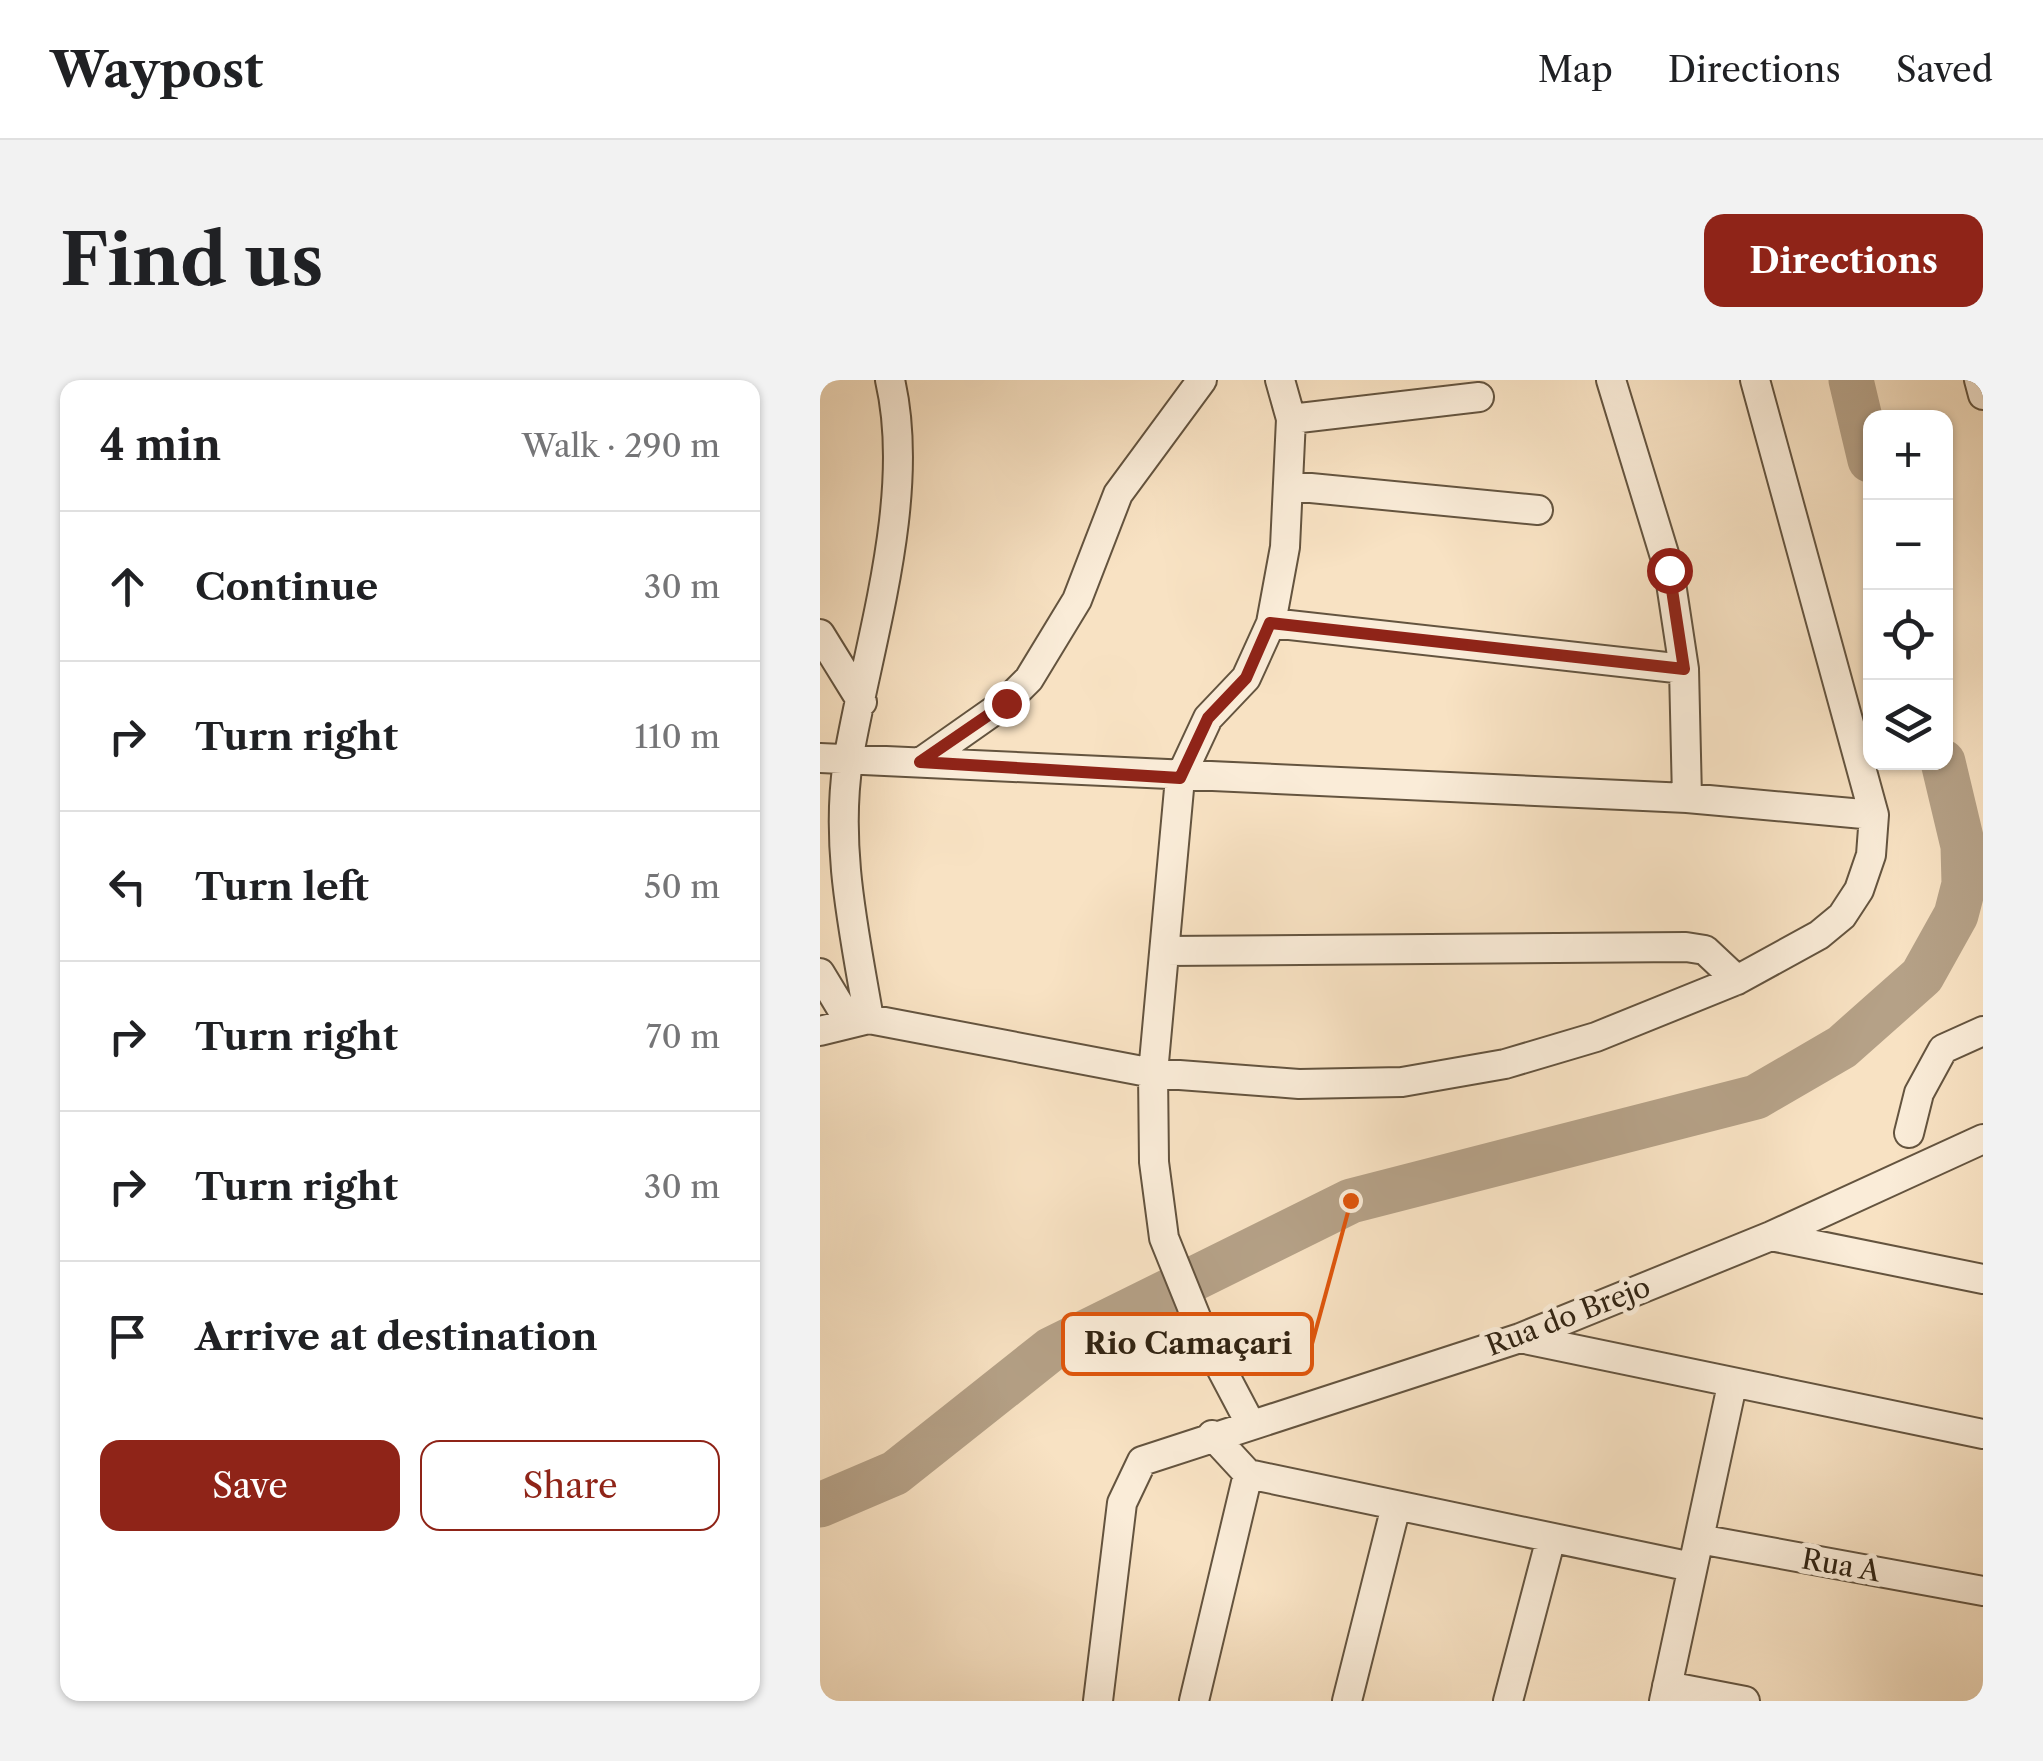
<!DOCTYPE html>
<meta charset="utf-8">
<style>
body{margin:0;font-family:"Libre Caslon Text",serif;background:#f2f2f2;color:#202124}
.controls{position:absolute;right:30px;top:30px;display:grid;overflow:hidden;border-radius:20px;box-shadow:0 2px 8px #0004}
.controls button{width:90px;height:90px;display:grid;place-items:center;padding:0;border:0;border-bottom:2px solid #e0e0e0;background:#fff;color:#202124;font:50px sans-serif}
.stop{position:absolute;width:30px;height:30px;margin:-22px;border:8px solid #8f2418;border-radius:50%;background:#fff}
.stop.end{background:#8f2418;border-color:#fff;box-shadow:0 2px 10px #0008}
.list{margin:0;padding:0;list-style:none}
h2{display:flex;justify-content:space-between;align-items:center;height:130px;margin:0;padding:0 40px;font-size:42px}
h2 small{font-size:32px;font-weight:400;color:#757577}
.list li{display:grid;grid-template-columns:65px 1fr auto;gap:30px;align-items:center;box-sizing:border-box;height:150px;padding:0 40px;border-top:2px solid #e0e0e0}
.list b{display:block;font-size:38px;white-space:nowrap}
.list em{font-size:32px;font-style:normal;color:#757577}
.actions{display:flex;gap:20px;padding:30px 40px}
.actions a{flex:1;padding:22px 0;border:2px solid #8f2418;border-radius:20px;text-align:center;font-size:35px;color:#8f2418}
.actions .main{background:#8f2418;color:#fff}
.icon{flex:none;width:55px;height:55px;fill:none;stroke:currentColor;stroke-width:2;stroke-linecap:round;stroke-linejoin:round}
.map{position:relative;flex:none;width:1163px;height:1321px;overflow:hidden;border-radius:20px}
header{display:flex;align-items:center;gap:60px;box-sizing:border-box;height:140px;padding:0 50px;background:#fff;border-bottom:2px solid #e0e0e0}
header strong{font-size:48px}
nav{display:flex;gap:55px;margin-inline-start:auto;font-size:35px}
.intro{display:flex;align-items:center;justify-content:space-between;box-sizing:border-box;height:240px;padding:0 60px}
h1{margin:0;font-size:70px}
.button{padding:25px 45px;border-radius:20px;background:#8f2418;color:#fff;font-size:35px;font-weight:700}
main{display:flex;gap:60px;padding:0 60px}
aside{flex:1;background:#fff;border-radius:20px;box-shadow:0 2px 8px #0004}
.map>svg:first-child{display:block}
</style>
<header>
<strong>Waypost</strong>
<nav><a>Map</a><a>Directions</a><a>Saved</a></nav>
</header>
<div class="intro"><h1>Find us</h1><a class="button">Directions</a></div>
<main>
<aside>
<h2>4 min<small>Walk · 290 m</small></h2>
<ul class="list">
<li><svg class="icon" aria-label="ahead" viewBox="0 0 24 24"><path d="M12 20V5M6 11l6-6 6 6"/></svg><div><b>Continue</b></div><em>30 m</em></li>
<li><svg class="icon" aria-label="right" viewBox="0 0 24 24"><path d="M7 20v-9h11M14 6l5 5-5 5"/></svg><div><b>Turn right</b></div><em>110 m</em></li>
<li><svg class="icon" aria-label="left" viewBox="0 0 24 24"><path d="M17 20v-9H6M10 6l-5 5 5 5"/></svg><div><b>Turn left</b></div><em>50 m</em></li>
<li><svg class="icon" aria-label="right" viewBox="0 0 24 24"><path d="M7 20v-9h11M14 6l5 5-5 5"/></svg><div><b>Turn right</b></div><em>70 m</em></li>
<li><svg class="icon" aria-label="right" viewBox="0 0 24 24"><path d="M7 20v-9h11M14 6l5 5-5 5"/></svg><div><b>Turn right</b></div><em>30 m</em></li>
<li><svg class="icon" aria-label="arrive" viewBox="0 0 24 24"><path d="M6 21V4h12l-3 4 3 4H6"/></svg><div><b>Arrive at destination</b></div></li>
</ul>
<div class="actions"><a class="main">Save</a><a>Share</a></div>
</aside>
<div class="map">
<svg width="1163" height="1321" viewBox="0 0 1163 1321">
<rect width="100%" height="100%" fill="#f8e2c3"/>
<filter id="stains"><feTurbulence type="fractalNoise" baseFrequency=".002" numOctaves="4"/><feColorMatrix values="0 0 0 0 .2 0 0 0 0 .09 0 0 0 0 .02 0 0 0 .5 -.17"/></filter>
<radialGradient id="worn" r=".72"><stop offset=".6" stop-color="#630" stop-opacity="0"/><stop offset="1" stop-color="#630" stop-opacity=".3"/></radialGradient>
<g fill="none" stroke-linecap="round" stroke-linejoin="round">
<path stroke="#b5a187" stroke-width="45" d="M1031,0L1050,80
M0,1125L75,1093L230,970L531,821L936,717L1022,667L1102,596L1136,535L1144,504L1143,466L1123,382"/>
<defs>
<path id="minor" d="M791,0L849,190L864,289L867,418
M1159,0L1163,15
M471,39L659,17
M470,106L718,130
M451,243L864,289
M0,254L42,322
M0,378L867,418L1054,435
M101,382L185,323L209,299L257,220L298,114L382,0
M345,571L866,567L885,570L917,600
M0,593L29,641
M49,639C34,551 14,464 29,375C49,261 97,116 70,0
M0,651L49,639L333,693L479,704L582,702L685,684L776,657L917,600L999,555L1022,536L1039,510L1051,475L1054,435L935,0
M1089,753L1099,713L1123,669L1163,651
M951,856L1163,899
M700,958L1163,1054
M430,1043L382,952L344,858L334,782L333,693L360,398L388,338L426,298L451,243L465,167L471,39L460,0
M392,1055L428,1094L872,1187
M879,1159L1163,1211
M847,1306L925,1321
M278,1321L302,1123L322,1081L700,958L951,856L1163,759
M374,1321L428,1094
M527,1321L576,1126
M688,1321L731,1158
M844,1321L912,1005"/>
</defs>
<use href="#minor" stroke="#64543f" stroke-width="32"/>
<use href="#minor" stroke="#faecd8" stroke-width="28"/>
</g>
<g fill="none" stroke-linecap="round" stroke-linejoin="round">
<path stroke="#8f2418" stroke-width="12" d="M186,323L100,382L360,398L388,338L426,298L450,243L864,289L849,190"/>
</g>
<g text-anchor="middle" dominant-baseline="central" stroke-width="10" stroke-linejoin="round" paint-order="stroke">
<g font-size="28" fill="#322413" stroke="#faecd8">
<text transform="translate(748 936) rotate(-21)">Rua do Brejo</text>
<text transform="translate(1021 1185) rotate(10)">Rua A</text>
</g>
</g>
<path fill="none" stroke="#df560c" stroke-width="4" d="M531 821L492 964"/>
<circle fill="#df560c" stroke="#faecd8" stroke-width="4" cx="531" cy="821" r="10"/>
<rect fill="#faecd8" stroke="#df560c" stroke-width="4" x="243" y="934" width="249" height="60" rx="10"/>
<g font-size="30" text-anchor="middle" font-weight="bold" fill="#322413">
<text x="368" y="974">Rio Camaçari</text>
</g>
<rect width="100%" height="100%" filter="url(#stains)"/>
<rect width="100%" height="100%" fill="url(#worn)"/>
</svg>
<div class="controls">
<button>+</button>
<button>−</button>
<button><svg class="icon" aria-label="locate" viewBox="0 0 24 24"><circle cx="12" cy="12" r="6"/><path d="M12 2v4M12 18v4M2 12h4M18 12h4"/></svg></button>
<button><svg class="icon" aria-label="layers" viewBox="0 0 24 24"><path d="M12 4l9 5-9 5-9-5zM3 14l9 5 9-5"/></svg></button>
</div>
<div class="stop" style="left:849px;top:190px"></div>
<div class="stop end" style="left:186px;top:323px"></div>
</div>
</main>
